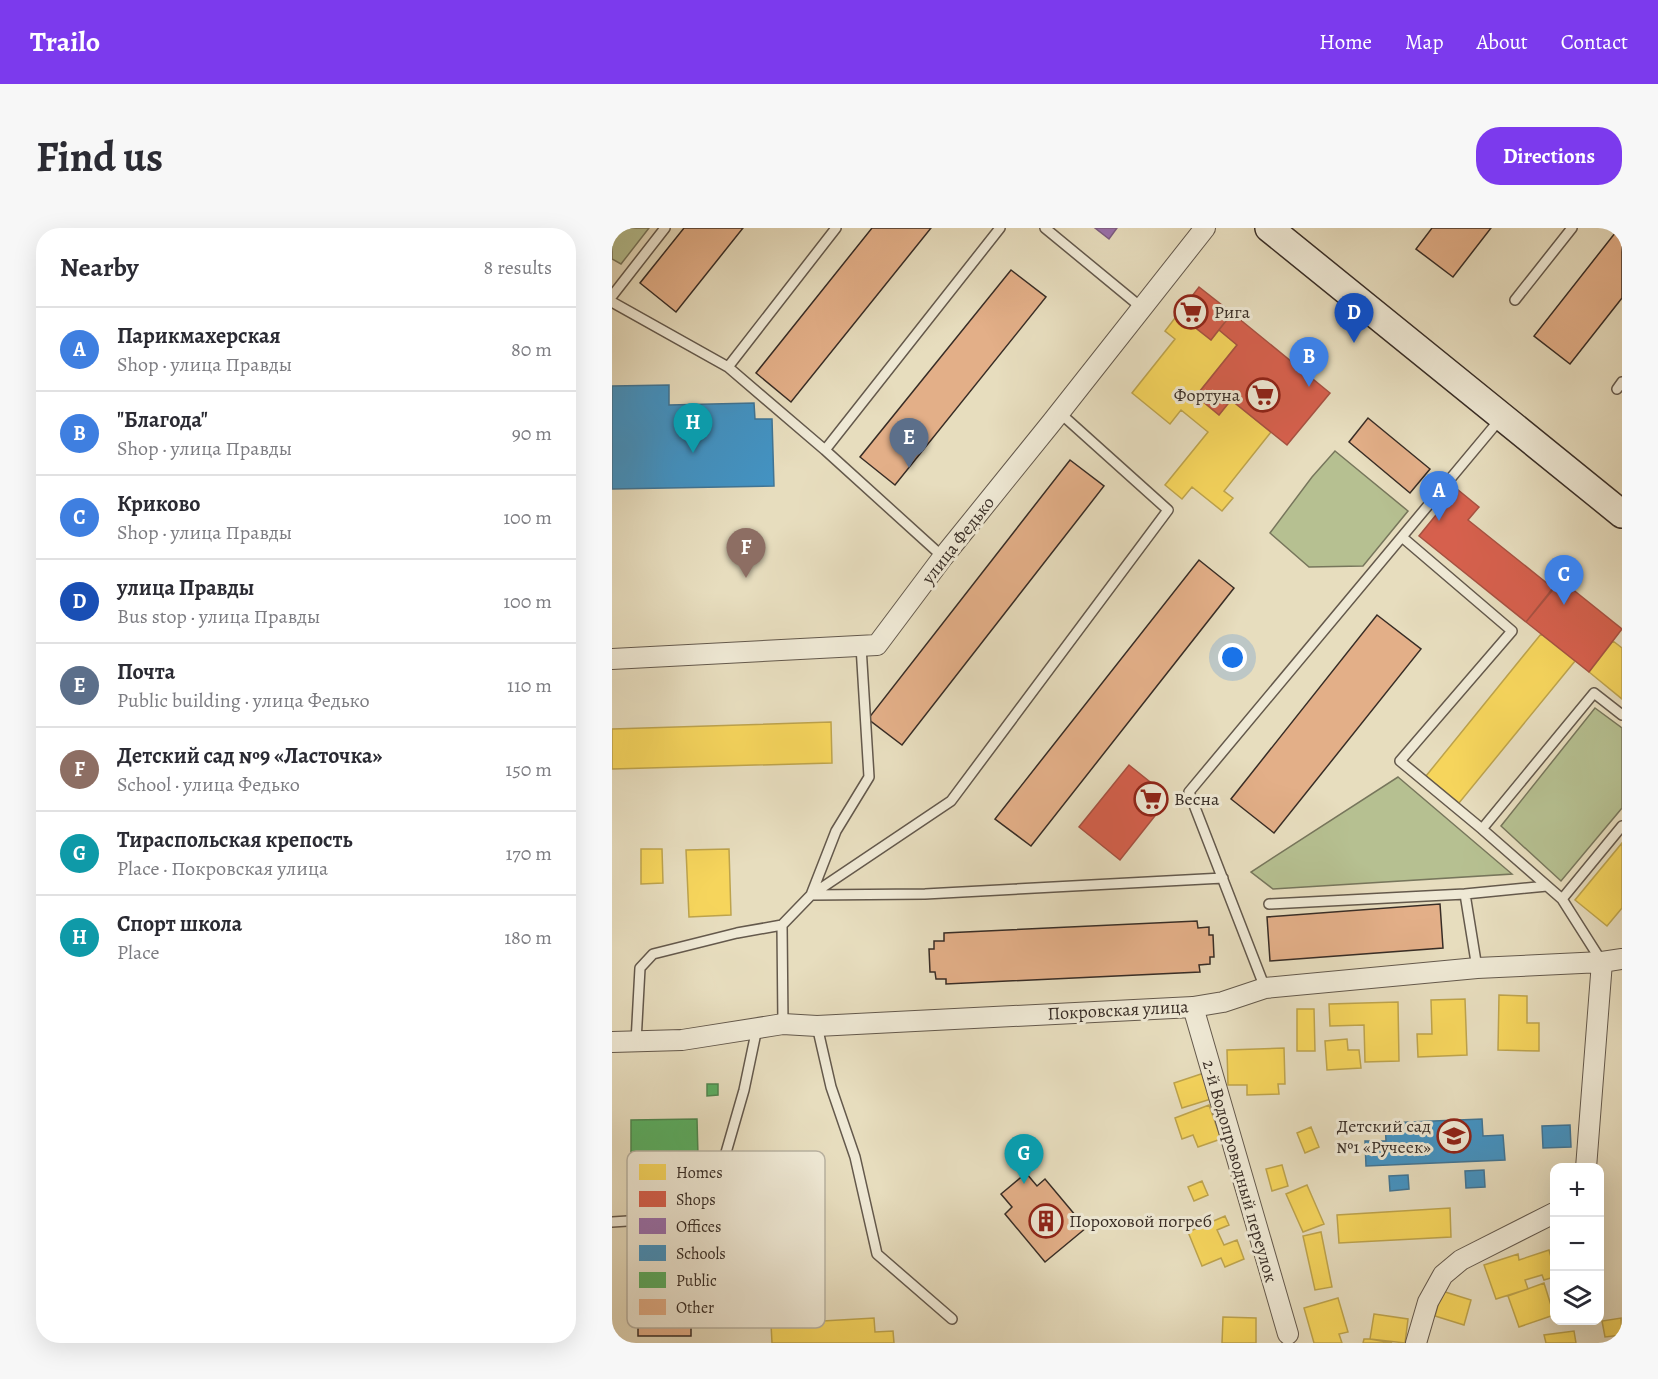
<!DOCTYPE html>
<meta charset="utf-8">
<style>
body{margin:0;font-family:Alegreya,serif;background:#f7f7f7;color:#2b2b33}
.controls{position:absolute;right:18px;bottom:18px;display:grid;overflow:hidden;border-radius:12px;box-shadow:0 6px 24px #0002}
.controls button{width:54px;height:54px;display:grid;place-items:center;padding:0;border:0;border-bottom:2px solid #e1e1e2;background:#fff;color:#2b2b33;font:30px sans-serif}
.you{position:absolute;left:621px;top:430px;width:21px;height:21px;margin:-15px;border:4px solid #fff;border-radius:50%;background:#1a73e8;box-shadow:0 0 0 9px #1a73e833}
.badge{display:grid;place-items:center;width:39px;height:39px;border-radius:50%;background:#7c3aed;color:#fff;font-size:20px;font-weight:700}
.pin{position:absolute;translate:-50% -50px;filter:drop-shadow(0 2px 3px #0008)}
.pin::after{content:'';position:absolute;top:32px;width:21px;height:18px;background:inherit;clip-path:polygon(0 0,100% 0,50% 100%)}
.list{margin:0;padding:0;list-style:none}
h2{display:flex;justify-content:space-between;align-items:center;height:78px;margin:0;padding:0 24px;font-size:26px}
h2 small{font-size:20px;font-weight:400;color:#7c7c81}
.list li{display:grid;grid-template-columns:39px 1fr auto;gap:18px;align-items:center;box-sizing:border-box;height:84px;padding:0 24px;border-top:2px solid #e1e1e2}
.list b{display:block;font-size:22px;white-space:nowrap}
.list p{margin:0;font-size:20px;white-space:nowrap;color:#7c7c81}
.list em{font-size:20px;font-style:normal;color:#7c7c81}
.icon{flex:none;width:33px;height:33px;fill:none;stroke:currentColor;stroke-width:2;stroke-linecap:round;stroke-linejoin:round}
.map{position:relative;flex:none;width:1010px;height:1115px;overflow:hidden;border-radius:24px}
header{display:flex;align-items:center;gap:36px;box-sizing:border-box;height:84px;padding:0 30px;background:#7c3aed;color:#fff}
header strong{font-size:28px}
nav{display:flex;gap:33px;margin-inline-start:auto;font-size:21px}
.intro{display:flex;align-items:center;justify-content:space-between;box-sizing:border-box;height:144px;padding:0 36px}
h1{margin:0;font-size:42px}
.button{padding:15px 27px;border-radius:24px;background:#7c3aed;color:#fff;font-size:21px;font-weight:700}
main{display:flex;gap:36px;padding:0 36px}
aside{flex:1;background:#fff;border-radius:24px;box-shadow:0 6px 24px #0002}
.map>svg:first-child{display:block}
</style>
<header>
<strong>Trailo</strong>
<nav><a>Home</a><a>Map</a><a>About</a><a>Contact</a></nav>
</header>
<div class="intro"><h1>Find us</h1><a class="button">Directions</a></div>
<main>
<aside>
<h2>Nearby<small>8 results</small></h2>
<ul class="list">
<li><span class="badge" style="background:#3f7fe0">A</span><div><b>Парикмахерская</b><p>Shop · улица Правды</p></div><em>80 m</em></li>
<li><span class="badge" style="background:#3f7fe0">B</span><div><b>&quot;Благода&quot;</b><p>Shop · улица Правды</p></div><em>90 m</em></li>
<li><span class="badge" style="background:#3f7fe0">C</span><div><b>Криково</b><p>Shop · улица Правды</p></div><em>100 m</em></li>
<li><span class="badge" style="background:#1a4fb4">D</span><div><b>улица Правды</b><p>Bus stop · улица Правды</p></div><em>100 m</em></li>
<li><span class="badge" style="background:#5c6f8a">E</span><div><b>Почта</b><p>Public building · улица Федько</p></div><em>110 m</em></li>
<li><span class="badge" style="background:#8d6e63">F</span><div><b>Детский сад №9 «Ласточка»</b><p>School · улица Федько</p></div><em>150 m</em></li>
<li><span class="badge" style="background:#0f9aa8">G</span><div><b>Тираспольская крепость</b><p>Place · Покровская улица</p></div><em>170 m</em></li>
<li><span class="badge" style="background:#0f9aa8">H</span><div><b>Спорт школа</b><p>Place</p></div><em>180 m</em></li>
</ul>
</aside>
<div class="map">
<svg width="1010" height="1115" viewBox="0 0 1010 1115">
<rect width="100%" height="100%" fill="#e7ddbe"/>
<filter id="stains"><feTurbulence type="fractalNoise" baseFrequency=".00333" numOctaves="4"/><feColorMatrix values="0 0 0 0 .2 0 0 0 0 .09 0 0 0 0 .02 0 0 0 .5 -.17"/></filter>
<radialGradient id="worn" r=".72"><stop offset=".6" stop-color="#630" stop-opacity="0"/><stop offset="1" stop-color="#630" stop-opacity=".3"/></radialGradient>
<path fill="#b6c091" stroke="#77765c" stroke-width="1.5" d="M0,0H37L9,36L0,31Z
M723,223L796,283L751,338L697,339L658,305L700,249Z
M983,480L1010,500V580L949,653L889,598Z
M786,549L900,646L661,661L639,644Z"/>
<path fill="#f6d55c" stroke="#bda34c" stroke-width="1.5" d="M566,86L599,112L607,102L625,117L584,168L607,187L619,172L659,204L612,263L621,270L610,283L580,259L570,271L553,257L596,204L569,182L558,196L520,165L563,111L553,103Z
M929,406L963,433L847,575L814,548Z
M1001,413L1010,420V471L977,444Z
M219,494L220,535L0,541V501Z
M1010,615V680L995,698L963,672Z
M29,621H50L51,655L29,656Z
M117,621L119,687L77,689L74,622Z
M887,767L915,768V795H927V823L886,822Z
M853,771L855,827L806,829L805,806H820L819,772Z
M786,774L787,833L753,834L752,797L718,798L717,776Z
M685,781H702L703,823H685Z
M735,811L736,822H747L749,840L715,842L713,813Z
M672,820L673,856H666L667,866L635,867V857H616L615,822Z
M592,845L599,871L570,880L562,855Z
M597,877L609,911L586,919L581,907L570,911L563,890Z
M699,899L707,919L693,925L685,905Z
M670,937L676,958L660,963L654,941Z
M590,953L596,967L582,973L576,959Z
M695,957L712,996L691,1004L674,966Z
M838,980L839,1009L727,1015L725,987Z
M613,988L617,997L605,1002L612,1017L625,1012L632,1031L613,1039L609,1030L590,1038L576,1004Z
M709,1004L720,1059L703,1062L691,1008Z
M937,1022L942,1040V1049L932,1052L930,1047L913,1052L916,1061L884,1071L872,1037L906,1026L907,1032Z
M932,1055L942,1087L907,1099L896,1068Z
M830,1063L859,1072L852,1097L823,1088Z
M726,1070L736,1104L727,1106L730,1115H702L692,1080Z
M762,1086L796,1091L793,1115L758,1111Z
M611,1089L644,1090V1115H610Z
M262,1090L263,1104L281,1103L282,1115H160L159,1096Z
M1009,1090L1010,1107L993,1109L990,1093Z
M962,1103L964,1115H934L932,1107Z
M752,1111H758L780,1115H751Z"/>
<path fill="#d6604d" stroke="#a75141" stroke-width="1.5" d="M587,59L620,85L599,112L566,86Z
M620,85L718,165L675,217L619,172L607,187L584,168L625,117L607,102Z
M845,261L867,279L856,292L941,360L914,394L807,308Z
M949,352L1010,401L977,444L914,394Z
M517,537L548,562L550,579L508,632L467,599Z"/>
<path fill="#9970ab" stroke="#7c5c83" stroke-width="1.5" d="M483,0H505L497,11Z"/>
<path fill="#4393c3" stroke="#407494" stroke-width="1.5" d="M57,157V177L142,175L143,191H160L162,258L0,261V158Z
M870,891L871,908L891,907L893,932L754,938L753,913H774L773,895Z
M958,897L959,919L931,920L930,898Z
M872,942L873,959L854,960L853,943Z
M796,947L797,961L778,963L777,948Z"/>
<path fill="#5aae61" stroke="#50874f" stroke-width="1.5" d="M95,856H106V867L95,868Z
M85,891L86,928L19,929V892Z"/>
<path fill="#e3af88" stroke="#382d26" stroke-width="1.5" d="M72,0H131L64,84L28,55Z
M260,0H319L179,174L144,145Z
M820,0H879L841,49L804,21Z
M1007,0H1010V70L958,136L922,108Z
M399,42L434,69L283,257L248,229Z
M756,190L818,241L798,265L737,214Z
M458,232L492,258L290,517L256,491Z
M587,332L622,360L419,618L383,591Z
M765,387L809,421L662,605L619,571Z
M828,676L831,720L658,733L655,689Z
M585,693L586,700L597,699V707H601L602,729H598V736L587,737L588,744L334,756V751H324L323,744H318L317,721H322V713H332V705Z
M414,945L425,958L433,951L474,1000L433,1034L393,986L400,979L389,966Z
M26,1078H79V1108H26Z"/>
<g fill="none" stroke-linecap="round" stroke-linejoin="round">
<defs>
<path id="lane" d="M433,0L530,80
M0,68L53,0
M903,72L960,0
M0,74L116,139L213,222L331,329
M116,139L224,0
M1005,161L1010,154
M213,222L388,0
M790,309L900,403L788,533L870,601
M853,666L935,658
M199,667L339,573L556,282L448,185
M199,667L313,666L611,650
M950,671L1010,598
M657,676L853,666L865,740
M990,734L950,671L870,601L982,465L1010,487
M653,760L577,564L889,190
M171,796L170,697L199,667L224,603L257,549L249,418
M205,798L219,859L243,929L265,1026L340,1091
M24,814L28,740L41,726L125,705L170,697
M0,994L62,990
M58,1066L62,990L85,982L102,958L113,928L132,862L145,800"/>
<path id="street" d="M0,431L265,417L331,329L440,194L593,0
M581,779L676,1106
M0,814L70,812L171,796L205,798L581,779L611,774L653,760L865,740L990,734L1010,731
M974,940L990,734
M804,1115L816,1074L831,1047L849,1032L942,985"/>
<path id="secondary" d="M657,0L1010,286"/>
</defs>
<use href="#lane" stroke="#64594c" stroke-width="12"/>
<use href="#street" stroke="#64594c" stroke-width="22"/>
<use href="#secondary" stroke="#382d26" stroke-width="30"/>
<use href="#lane" stroke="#efe9d5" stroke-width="9"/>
<use href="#street" stroke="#efe9d5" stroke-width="20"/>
<use href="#secondary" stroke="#efe9d5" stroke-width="27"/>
</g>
<defs>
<symbol id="supermarket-ring" viewBox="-11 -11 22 22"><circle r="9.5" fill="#efe9d5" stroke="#8f2418" stroke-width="1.5"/><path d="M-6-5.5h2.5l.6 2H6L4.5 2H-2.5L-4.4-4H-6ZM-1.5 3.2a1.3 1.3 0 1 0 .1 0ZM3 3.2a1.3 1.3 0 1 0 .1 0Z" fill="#8f2418"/></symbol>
<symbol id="school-ring" viewBox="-11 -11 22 22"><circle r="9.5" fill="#efe9d5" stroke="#8f2418" stroke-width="1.5"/><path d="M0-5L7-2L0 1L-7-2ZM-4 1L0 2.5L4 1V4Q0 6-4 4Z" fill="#8f2418"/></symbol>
<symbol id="building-ring" viewBox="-11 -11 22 22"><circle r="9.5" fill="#efe9d5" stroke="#8f2418" stroke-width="1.5"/><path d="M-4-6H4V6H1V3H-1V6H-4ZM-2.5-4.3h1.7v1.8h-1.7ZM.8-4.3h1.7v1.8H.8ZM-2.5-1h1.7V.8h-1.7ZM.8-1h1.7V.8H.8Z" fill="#8f2418"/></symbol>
</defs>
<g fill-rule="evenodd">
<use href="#supermarket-ring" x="560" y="65" width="38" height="38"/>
<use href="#supermarket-ring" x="632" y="148" width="38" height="38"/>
<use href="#supermarket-ring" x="520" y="552" width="38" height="38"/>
<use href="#school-ring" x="823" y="889" width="38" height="38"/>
<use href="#building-ring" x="415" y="974" width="38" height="38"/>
</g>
<g text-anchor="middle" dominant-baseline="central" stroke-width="6" stroke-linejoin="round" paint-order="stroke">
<g font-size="18" fill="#382d26" stroke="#efe9d5" text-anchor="start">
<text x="602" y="84">Рига</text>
<text x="628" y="167" text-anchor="end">Фортуна</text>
<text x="562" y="571">Весна</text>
<text x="819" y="898" text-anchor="end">Детский сад<tspan x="819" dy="21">№1 «Ручеек»</tspan></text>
<text x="457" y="993">Пороховой погреб</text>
</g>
<g font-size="18" fill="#382d26" stroke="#efe9d5">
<text transform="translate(346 312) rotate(-52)">улица Федько</text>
<text transform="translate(506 782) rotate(-3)">Покровская улица</text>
<text transform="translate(628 943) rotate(74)">2-й Водопроводный переулок</text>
</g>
</g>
<rect x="15" y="923" width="198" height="177" rx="9" fill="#efe9d5" stroke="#b8b1a0" stroke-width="1.5"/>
<rect x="27" y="936" width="27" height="16" fill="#f6d55c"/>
<rect x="27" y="963" width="27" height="16" fill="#d6604d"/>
<rect x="27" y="990" width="27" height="16" fill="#9970ab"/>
<rect x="27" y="1017" width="27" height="16" fill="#4393c3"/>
<rect x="27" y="1044" width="27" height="16" fill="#5aae61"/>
<rect x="27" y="1071" width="27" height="16" fill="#e3af88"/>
<g font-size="16" fill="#382d26">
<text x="64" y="950">Homes</text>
<text x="64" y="977">Shops</text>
<text x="64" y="1004">Offices</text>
<text x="64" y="1031">Schools</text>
<text x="64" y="1058">Public</text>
<text x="64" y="1085">Other</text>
</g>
<rect width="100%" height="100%" filter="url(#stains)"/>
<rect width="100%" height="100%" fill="url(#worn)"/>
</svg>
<div class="controls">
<button>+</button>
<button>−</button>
<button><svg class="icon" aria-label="layers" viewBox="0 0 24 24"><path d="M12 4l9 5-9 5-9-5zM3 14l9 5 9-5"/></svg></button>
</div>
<div class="you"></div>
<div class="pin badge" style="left:827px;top:293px;background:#3f7fe0">A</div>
<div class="pin badge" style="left:697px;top:159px;background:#3f7fe0">B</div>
<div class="pin badge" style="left:952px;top:377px;background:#3f7fe0">C</div>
<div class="pin badge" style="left:742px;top:115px;background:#1a4fb4">D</div>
<div class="pin badge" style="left:297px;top:240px;background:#5c6f8a">E</div>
<div class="pin badge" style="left:134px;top:350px;background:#8d6e63">F</div>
<div class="pin badge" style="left:412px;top:956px;background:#0f9aa8">G</div>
<div class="pin badge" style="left:81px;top:225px;background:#0f9aa8">H</div>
</div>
</main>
